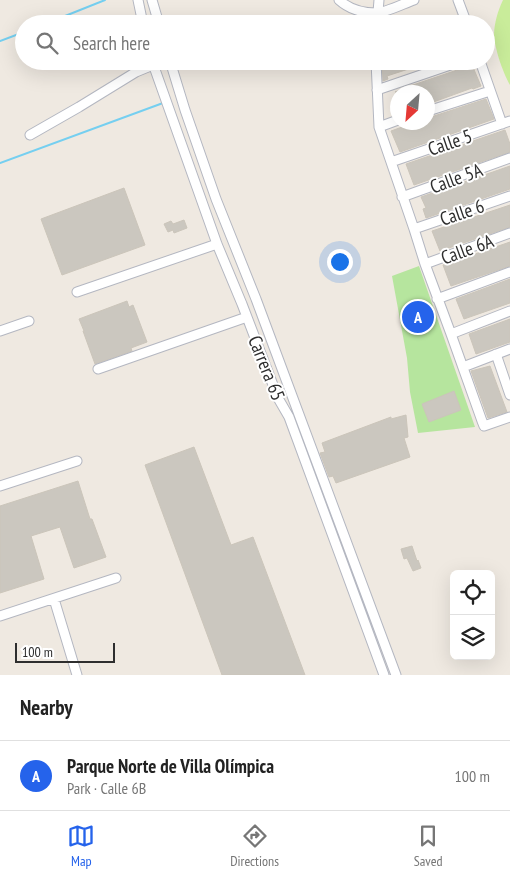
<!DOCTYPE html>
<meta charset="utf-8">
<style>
body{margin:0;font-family:"PT Sans Narrow",sans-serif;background:#f6f6f6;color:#222}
.controls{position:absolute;right:15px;bottom:15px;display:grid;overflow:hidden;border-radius:8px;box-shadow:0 5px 20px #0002}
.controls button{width:45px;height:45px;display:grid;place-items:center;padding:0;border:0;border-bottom:1px solid #e0e0e0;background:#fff;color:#222;font:25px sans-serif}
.compass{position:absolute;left:390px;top:85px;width:45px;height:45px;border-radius:50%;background:#fff;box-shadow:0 5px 20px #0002;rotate:206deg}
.scale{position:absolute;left:15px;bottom:12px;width:100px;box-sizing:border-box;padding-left:5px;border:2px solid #2e2e2e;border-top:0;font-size:14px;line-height:18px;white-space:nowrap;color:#2e2e2e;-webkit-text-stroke:4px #fff;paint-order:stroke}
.you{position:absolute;left:339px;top:261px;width:18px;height:18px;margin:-12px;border:4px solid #fff;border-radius:50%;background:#1a73e8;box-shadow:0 0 0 8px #1a73e833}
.badge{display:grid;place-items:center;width:32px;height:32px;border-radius:50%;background:#2563eb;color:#fff;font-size:16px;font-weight:700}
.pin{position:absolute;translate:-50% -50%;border:2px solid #fff;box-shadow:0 1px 5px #0006}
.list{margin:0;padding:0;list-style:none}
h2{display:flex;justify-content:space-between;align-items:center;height:65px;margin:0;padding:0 20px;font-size:21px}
h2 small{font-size:16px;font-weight:400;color:#767676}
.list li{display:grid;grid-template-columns:32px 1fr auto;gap:15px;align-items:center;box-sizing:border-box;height:70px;padding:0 20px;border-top:1px solid #e0e0e0}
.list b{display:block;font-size:19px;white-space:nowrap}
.list p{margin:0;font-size:16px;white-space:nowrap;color:#767676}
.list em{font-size:16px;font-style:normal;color:#767676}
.icon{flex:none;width:28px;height:28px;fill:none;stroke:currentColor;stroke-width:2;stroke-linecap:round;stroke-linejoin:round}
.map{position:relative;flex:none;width:510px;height:675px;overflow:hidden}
.search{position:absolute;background:#fff;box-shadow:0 5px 20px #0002;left:15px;right:15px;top:15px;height:55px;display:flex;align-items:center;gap:12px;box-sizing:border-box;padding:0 18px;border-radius:28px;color:#767676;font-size:19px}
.sheet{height:135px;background:#fff}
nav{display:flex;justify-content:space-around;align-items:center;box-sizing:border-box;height:70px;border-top:1px solid #e0e0e0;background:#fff;font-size:14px;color:#767676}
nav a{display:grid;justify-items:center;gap:2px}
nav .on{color:#2563eb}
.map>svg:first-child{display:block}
</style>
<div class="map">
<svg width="510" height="675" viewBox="0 0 510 675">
<rect width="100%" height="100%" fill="#efe9e1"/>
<path fill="#b6e59e" d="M419,266L475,427L418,433L410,392L407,358L392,276Z"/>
<path fill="#c9ec9a" d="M503,0H510V85C503,73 495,50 494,35C494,24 498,10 503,0Z"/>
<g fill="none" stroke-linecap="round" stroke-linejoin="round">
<path stroke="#75cff0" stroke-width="2" d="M45,24L105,0
M0,41L24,32
M0,163L163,103"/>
</g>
<path fill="#cbc7bf" stroke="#cbc5ba" d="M382,61H429L430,62L387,76L388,79L383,81Z
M472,65L481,86L473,89L472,88L428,104V92H395L413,85Z
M486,99L494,119L400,152L391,131L416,122H428V118Z
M505,130L510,144V152L414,185L406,164Z
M510,166V189L426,218L423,209L426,208L421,197Z
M124,188L145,245L62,275L41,219Z
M510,205V227L440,251L432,231Z
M184,220L187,228L174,233L173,230L168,232L164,224L171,221L173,224Z
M510,242V266L451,286L443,265Z
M510,279V303L464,319L456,299Z
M127,301L129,307L133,305L147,342L131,348L132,351L95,364L83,331H84L79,319Z
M510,319V342L476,354L469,334Z
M490,366L507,412L488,418L471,371Z
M454,391L461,410L429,422L422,404Z
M406,415L408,437L404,438L410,457L336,483L333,476L329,477L320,453L325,452L322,443L391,417V419Z
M194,447L231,545L253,537L305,675H222L145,465Z
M78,481L90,519H92L106,557L74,568L60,527L31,536L44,579L0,593V506Z
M412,546L417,561L418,560L421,568L413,571L407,558L404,559L401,549Z"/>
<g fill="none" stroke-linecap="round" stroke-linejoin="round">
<defs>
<path id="minor" d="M138,0L143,24
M152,0L159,24
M339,0C349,9 363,13 376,13C385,13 405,3 414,0
M458,0L467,24
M377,24L379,0
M152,61L217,244L242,304L278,398L289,417L384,675
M170,61L185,110L216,199L256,299L396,675
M376,61L379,127L414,229L425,264L451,334L482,421L484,426L510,417
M480,61L502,124
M377,90L462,61
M428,111L490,91
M379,127L398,120
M30,135L79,107L136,72L153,65
M391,162L510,121
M402,197L510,158
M414,229L510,196
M425,264L510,233
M77,292L217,244
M437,299L510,272
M0,331L29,321
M451,334L510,311
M496,354L510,395
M463,367L510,349
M98,369L247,317
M0,486L77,461
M54,599L77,675
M0,616L116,578"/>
</defs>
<use href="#minor" stroke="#b4b7c1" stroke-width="11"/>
<use href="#minor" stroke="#fff" stroke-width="9"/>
</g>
<g text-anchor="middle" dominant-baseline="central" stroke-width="4" stroke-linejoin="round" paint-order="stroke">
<g font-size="19" fill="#2e2e2e" stroke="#fff">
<text transform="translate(450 142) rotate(-19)">Calle 5</text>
<text transform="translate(456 178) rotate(-20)">Calle 5A</text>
<text transform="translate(462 212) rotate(-19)">Calle 6</text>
<text transform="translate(467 249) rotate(-20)">Calle 6A</text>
<text transform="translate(267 368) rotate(68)">Carrera 65</text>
</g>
</g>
</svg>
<div class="controls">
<button><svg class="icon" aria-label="locate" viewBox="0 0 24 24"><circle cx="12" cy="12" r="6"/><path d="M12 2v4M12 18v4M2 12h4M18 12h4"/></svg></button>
<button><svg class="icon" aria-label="layers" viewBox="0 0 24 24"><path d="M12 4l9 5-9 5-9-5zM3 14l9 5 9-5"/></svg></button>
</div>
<svg class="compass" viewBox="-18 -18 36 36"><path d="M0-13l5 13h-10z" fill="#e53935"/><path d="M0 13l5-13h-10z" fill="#767676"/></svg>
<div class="scale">100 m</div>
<div class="you"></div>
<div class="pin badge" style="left:418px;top:317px">A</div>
<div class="search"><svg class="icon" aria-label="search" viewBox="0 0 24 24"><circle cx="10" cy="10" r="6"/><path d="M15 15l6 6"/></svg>Search here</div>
</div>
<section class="sheet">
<h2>Nearby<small></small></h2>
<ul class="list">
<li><span class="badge">A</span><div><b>Parque Norte de Villa Olímpica</b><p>Park · Calle 6B</p></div><em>100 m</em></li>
</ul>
</section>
<nav>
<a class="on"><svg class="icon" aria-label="map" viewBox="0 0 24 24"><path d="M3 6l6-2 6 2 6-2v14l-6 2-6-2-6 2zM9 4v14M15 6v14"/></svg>Map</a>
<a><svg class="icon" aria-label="directions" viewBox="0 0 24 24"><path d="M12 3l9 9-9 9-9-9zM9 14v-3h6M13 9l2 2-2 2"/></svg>Directions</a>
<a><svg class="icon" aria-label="saved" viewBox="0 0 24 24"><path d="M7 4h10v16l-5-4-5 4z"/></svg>Saved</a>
</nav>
